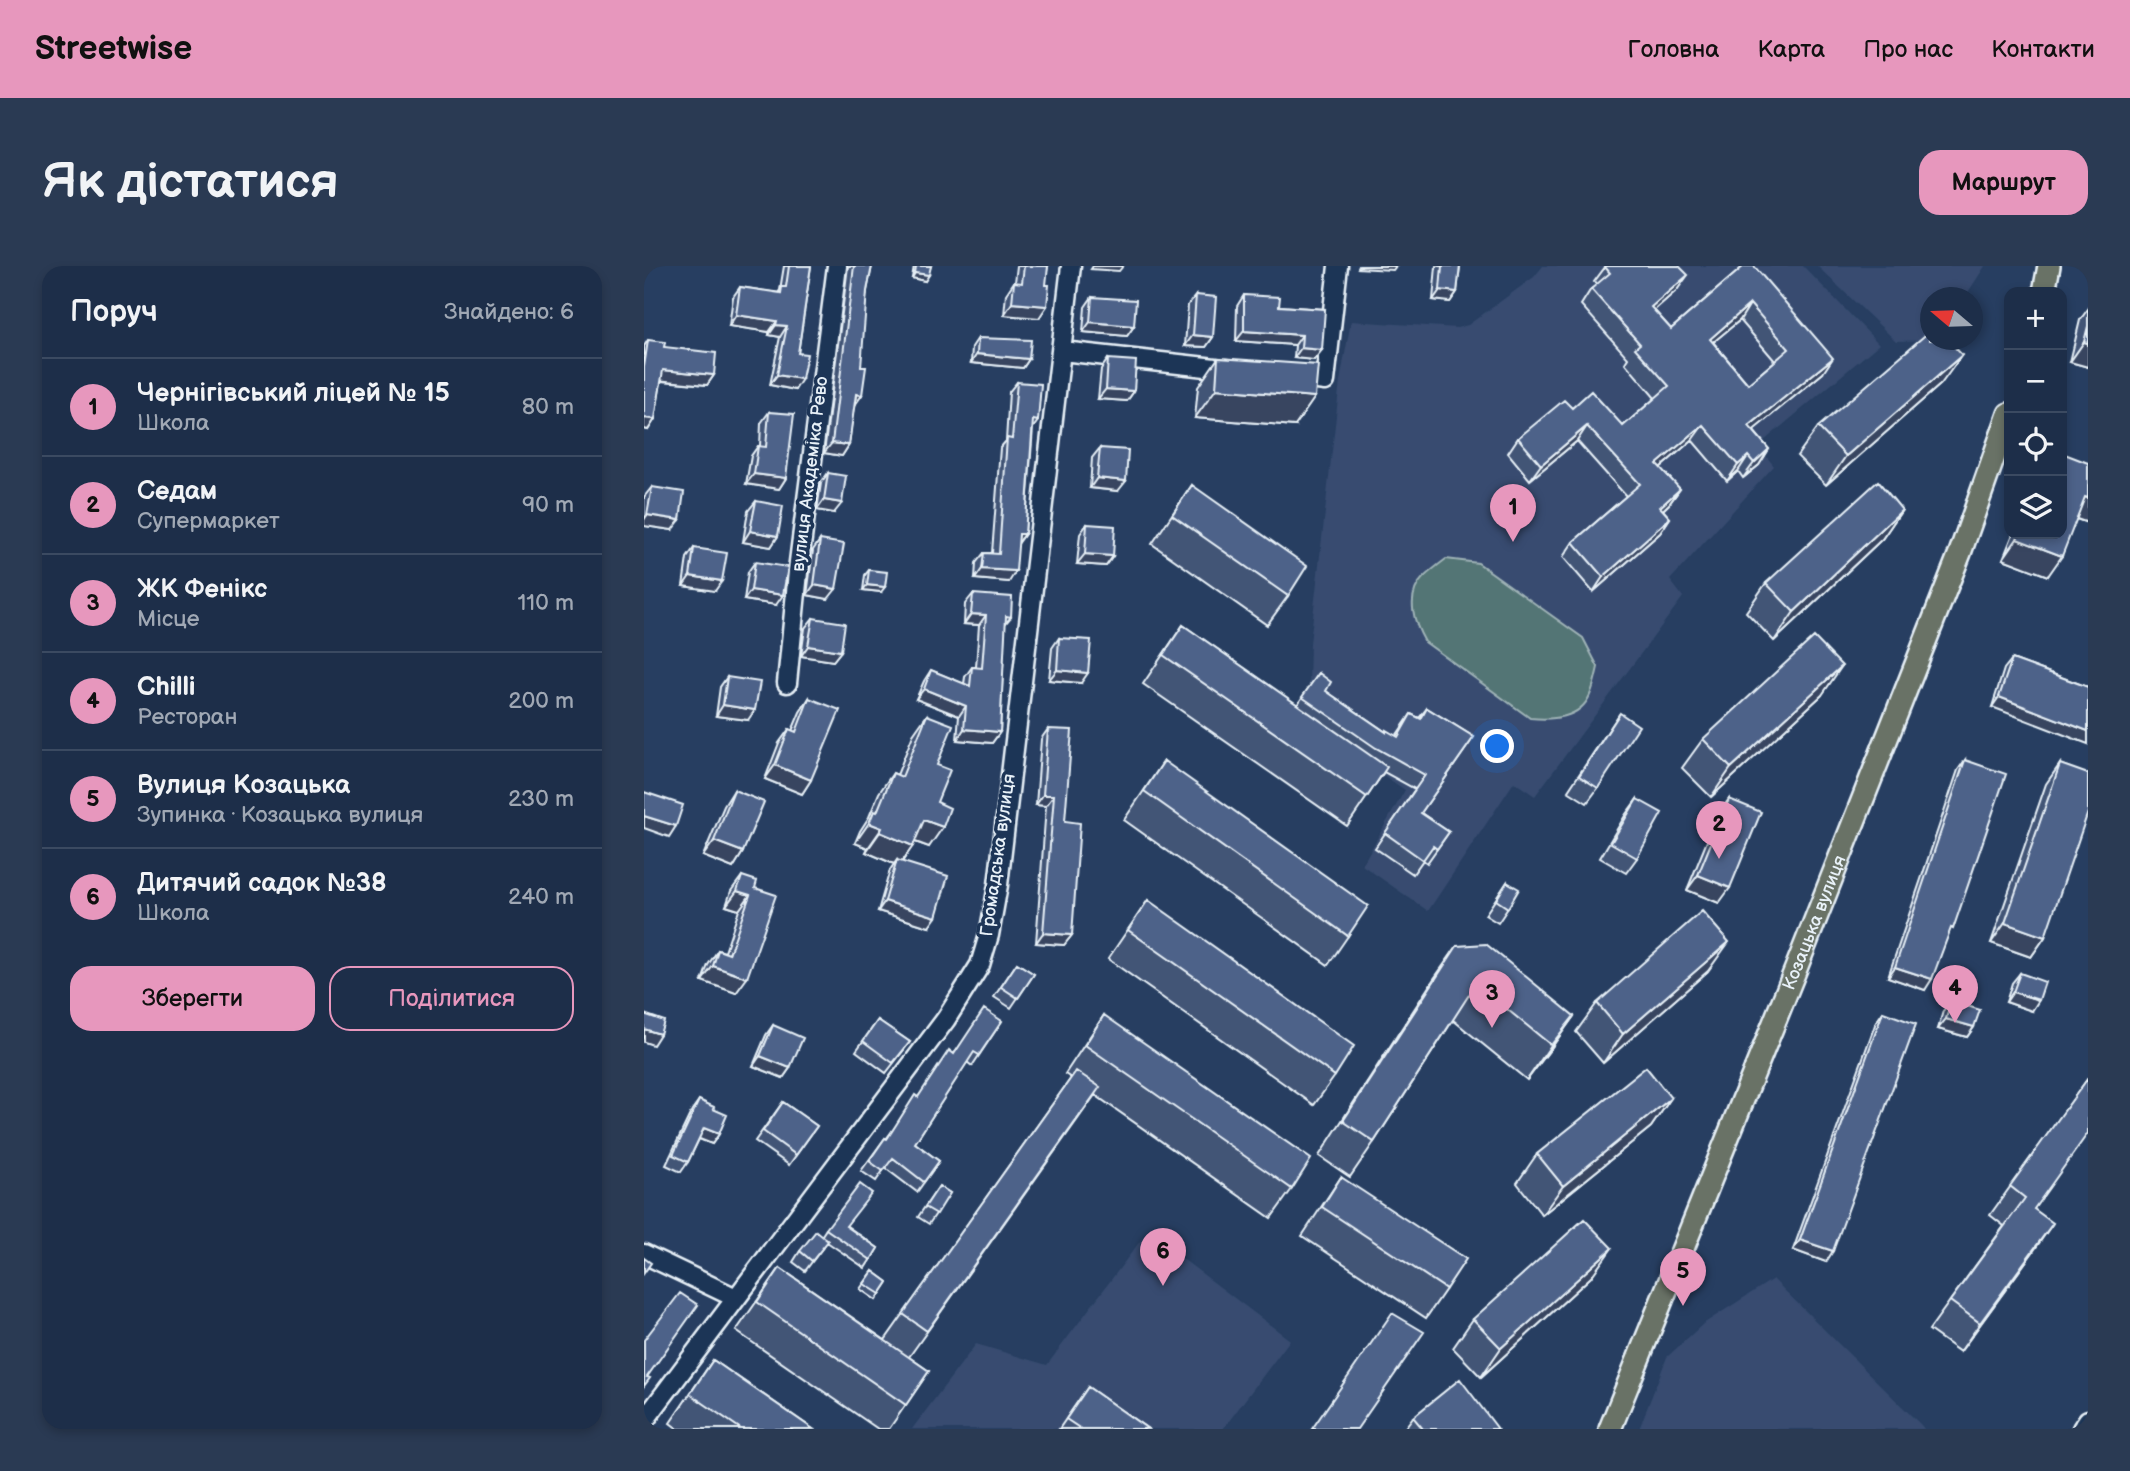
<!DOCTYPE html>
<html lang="uk">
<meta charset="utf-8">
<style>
body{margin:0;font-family:"Balsamiq Sans",sans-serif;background:#2a3a53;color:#f1f3f6}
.controls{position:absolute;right:21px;top:21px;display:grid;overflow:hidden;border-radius:14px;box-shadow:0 4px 10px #0003}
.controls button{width:63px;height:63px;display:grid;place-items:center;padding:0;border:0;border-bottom:2px solid #3b4a61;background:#1d2e49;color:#f1f3f6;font:35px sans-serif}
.compass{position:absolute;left:1276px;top:21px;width:63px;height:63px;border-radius:50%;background:#1d2e49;box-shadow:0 4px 10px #0003;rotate:289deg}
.you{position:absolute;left:854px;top:481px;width:24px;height:24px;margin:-18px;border:5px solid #fff;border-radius:50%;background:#1a73e8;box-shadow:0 0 0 10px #1a73e833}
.badge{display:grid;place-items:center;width:46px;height:46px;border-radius:50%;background:#e797bd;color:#111;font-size:23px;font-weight:700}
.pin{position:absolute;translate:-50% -58px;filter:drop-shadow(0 2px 4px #0008)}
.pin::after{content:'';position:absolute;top:37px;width:24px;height:21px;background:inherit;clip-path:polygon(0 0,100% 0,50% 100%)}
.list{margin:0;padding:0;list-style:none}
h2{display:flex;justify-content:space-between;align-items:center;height:91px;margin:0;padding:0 28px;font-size:30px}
h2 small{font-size:23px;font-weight:400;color:#a0a8b4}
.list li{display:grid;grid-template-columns:46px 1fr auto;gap:21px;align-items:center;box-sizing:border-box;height:98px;padding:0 28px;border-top:2px solid #3b4a61}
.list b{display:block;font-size:26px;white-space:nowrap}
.list p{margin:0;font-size:23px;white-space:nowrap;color:#a0a8b4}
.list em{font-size:23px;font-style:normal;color:#a0a8b4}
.actions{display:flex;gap:14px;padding:21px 28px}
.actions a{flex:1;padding:16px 0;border:2px solid #e797bd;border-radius:21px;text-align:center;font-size:24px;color:#e797bd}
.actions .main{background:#e797bd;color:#111}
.icon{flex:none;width:38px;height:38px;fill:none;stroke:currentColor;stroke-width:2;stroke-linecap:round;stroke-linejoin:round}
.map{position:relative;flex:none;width:1444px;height:1163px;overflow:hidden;border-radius:21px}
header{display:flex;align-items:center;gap:42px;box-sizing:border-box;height:98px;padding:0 35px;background:#e797bd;color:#111}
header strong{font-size:33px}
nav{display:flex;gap:38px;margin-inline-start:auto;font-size:24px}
.intro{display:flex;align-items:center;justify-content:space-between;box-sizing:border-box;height:168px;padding:0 42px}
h1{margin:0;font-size:49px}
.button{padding:18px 32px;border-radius:21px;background:#e797bd;color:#111;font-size:24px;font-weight:700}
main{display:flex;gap:42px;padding:0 42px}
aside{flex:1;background:#1d2e49;border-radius:21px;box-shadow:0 4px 10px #0003}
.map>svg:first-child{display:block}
</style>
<header>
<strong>Streetwise</strong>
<nav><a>Головна</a><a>Карта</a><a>Про нас</a><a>Контакти</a></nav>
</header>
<div class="intro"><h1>Як дістатися</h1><a class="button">Маршрут</a></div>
<main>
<aside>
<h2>Поруч<small>Знайдено: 6</small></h2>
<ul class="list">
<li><span class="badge">1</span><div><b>Чернігівський ліцей № 15</b><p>Школа</p></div><em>80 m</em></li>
<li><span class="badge">2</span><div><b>Седам</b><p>Супермаркет</p></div><em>90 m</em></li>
<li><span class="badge">3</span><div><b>ЖК Фенікс</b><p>Місце</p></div><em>110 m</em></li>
<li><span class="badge">4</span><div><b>Chilli</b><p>Ресторан</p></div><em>200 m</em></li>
<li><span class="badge">5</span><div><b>Вулиця Козацька</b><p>Зупинка · Козацька вулиця</p></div><em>230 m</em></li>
<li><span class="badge">6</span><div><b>Дитячий садок №38</b><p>Школа</p></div><em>240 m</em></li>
</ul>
<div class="actions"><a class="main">Зберегти</a><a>Поділитися</a></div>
</aside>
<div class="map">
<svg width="1444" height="1163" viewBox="0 0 1444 1163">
<rect width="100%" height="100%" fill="#273e61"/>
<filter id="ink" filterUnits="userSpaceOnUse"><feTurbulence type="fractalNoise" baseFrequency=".0143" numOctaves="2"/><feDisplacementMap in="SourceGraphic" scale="14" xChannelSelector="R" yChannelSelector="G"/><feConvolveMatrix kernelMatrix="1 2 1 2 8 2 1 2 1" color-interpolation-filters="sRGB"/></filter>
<g filter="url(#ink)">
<path fill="#374c70" d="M899,0H1159L1235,78L1114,180L1130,200L1026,314L1039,331L891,530L870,516L784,645L718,599L761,524L649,448L665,421L666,377L696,115L707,55L813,62L824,59L890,11Z
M1173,0H1341L1321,31L1286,32V74H1290L1252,75Z
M503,966L646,1074L579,1163H268L332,1078L403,1099Z
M1129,1013L1277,1159L1280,1163H995L1023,1091L1059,1058Z"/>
<path fill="#537474" stroke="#9eb2b6" stroke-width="2" d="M802,293L834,297L939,372L954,401C952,410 950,420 946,429C936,453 908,454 886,452L781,376C770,357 761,330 779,312C786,305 794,299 802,293Z"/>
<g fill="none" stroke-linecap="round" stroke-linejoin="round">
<defs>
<path id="minor" d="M418,85L589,104
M651,111L681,115L694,0
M143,417L155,296L193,0
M0,988L92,1032
M0,1155L302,753L336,699L345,669L354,619L427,0
M1438,1163L1444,1154"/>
<g id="major">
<path d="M1400,26L1405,0"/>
<path id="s1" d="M966,1163L1151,705L1316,287L1365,148"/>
</g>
</defs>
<use href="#minor" stroke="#e8f1f8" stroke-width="23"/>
<use href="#major" stroke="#e8f1f8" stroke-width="26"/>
<use href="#minor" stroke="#1d3557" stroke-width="18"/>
<use href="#major" stroke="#697266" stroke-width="21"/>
</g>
<path fill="#435476" stroke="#e8f1f8" stroke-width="2" fill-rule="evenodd" d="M140,0H167L154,87L151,124L126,119L136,71L125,69V66L85,60L89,31L96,21L134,27L136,24Z
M204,0H228L223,25L205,179L198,190L180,187Z
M270,0H287L281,15L268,12Z
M373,0H404L395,52L360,49L362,28L370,16H371Z
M792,0H816L813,26L806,36L789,34Z
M962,0L1033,24L1010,44L1027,63L1100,0L1179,107L1109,164L1125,183L1115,199L1099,212L1094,205L1083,215L1048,174L1016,202L1036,223L1025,238L1019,244L1026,252L1016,267L949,326L919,291L929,276L982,230L933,175L886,214L864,187L874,172L928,142L979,160L1011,132L981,97L984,92L937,39L947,23L953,19L950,16ZM1096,54L1131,95L1104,118L1069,76Z
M552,29L569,71L562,81L541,80L544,39Z
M600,29L635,40L681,43L670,94L650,92L651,79L592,75L593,40Z
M448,31L490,60L483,70L439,66L441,41Z
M1444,43V101L1426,96L1436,54Z
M334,72L385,93L379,102L327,97L328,81Z
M4,74L20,81L70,109L63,119L17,115L11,153L4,164L0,163V80Z
M574,92L651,160L551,152L554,121Z
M464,93L490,125L483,135L454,133L457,103Z
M373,116L394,155L389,162L381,268L374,278L365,316L331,313L332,297L340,287H348L356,182L362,175L365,126Z
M1297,118L1182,219L1153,190L1174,161Z
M125,146L142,212L135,223L102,218L107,190L114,180H116L117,157Z
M456,182L474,225L446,222L448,192Z
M1444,197V257L1432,253L1404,310L1359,293L1369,268H1418Z
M184,207L190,247L173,244L177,217Z
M548,219L644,330L623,359L508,278Z
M8,221L28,264L0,260V231Z
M112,235L134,270L127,281L99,276L104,245Z
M1258,244L1238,273L1130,375L1102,346L1122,317Z
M443,258L469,290L462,300L433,298L436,268Z
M176,274L184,333L163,329L169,284Z
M50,282L71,325L39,320L43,292Z
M111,296L132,339L100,334L104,306Z
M225,304L237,326L219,324L221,309Z
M329,328L367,351L361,358L356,466L348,477L313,474L315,450L272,433L280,415L287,404L320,418L321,411L328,401H332L335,359L320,358L321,338Z
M169,352L197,385L189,395L157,390L161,362Z
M539,359L653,439L675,407L682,425L742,466L752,470L767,448L775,452L783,442L830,471L777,547L805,566L783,597L779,594L769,608L731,582L771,523L740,506L703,560L499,418Z
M415,372L437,417L405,414L408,382Z
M1368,393L1444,421L1348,441L1360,403Z
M83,411L104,454L72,450L76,421Z
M1178,429L1067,531L1038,502L1059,473Z
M165,432L167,514L158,528L121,513L135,477L145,463L148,465L156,446Z
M976,447L954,522L943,537L924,525Z
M283,449L293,499V536L285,581L271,576L258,596L285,661L234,645L246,604L250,598L222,586L224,582L211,577L216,565L225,551L235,527L249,507L253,509L269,469Z
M404,463L428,669L420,679L392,677L402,540L392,539L397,473Z
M1321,494L1304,669L1281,724L1244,711L1314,504Z
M520,495L704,670L684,699L480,554Z
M1416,498L1401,671L1387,691L1347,677L1402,518Z
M90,524L99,586L89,602L59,590L80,540Z
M993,533V592L982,607L956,592L982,548Z
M1085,533L1075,637L1043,624L1074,548Z
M98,610L111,622L92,727L58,715L64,699L74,684L81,686L95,644L82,640L87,625Z
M863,616L864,642L854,657L841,649Z
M504,634L691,810L670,839L464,693Z
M813,680L930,750L905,785L883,814L809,754L730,876L706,911L675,890L789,714Z
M373,697L390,708L367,742L350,731Z
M1064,705L959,797L932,766L953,737Z
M1376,707L1388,745L1362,736L1368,717Z
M1307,735L1330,761L1323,771L1294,763L1299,745Z
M1239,746L1182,996L1149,984L1232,756Z
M460,749L648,923L627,952L451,829L265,1091L285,1105L245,1163H234L92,1065L136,1002L241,1074L427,812L421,808Z
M234,754L266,776L242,807L212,785Z
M358,755L328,800L323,796L271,877L295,895L273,926L241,902L232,915L217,905L241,872L242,873L274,831L310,787Z
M129,759L146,802L139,812L109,800L122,769Z
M1444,812L1390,943L1389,986L1316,1086L1285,1064L1360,960L1346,949Z
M1027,832L1007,861L898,949L873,917L893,888Z
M55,834L69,843L75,868L68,878L55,873L44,896L37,906L22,899L48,844Z
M139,836L173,860L145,899L111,875Z
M697,911L802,1023L782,1052L658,970Z
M295,920L306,927L285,958L274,951Z
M203,960L234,982L221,1002L183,976L161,1005L149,996L156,985L178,969L182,963Z
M229,1005L244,1016L232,1034L216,1023Z
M947,1011L837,1111L809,1082L829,1053Z
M69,1094L169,1163H34L26,1157Z
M444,1121L504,1163H415Z
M769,1151L854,1163H760Z"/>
<path fill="#374560" stroke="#e8f1f8" stroke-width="2" d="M449,0H479L475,5L447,3Z
M715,0H752L749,4L714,2Z
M271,7L285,9L281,15L268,12Z
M1044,9L1033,24L997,56L1007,41Z
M796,24L813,26L806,36L789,34Z
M368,37L403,40L395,52L360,49Z
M1106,38L1096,54L1055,88L1066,73Z
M92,49L133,55L125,66L85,60Z
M446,56L490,60L483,70L439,66Z
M132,59L143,60L136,71L125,69Z
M600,65L658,69L651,79L592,75Z
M549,69L569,71L562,81L541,80Z
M1440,76L1444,77V101L1426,96Z
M657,82L678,84L670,94L650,92Z
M333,88L385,93L379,102L327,97Z
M1318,89L1297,118L1182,219L1202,190Z
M1189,92L1179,107L1095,176L1105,160Z
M19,104L70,109L63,119L12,114Z
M133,109L158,113L151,124L126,119Z
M462,123L490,125L483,135L454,133Z
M572,123L671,131L651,160L551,152Z
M212,128L218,129L211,139Z
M0,152L11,153L4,164L0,163Z
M1059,159L1048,174L1002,214L1013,198Z
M943,160L933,175L886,214L897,199Z
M188,177L205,179L198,190L180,187Z
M1125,183L1115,199L1099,212L1110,197Z
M1104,190L1094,205L1083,215L1094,199Z
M110,208L142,212L135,223L102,218Z
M453,212L482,215L474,225L446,222Z
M1036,223L1025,238L1006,256L1016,241Z
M1441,231L1444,232V257L1427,251Z
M180,234L198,237L190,247L173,244Z
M1258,244L1238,273L1130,375L1150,346Z
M3,249L36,254L28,264L0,260V254Z
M1026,252L1016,267L949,326L959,311Z
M106,265L134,270L127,281L99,276Z
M375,268H381L373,278Z
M1373,273L1418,290L1404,310L1359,293Z
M441,288L469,290L462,300L433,298Z
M338,303L372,305L365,316L331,313Z
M46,310L78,315L71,325L39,320Z
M170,319L192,323L184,333L163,329Z
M223,319L241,321L237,326L219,324Z
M107,324L139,329L132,339L100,334Z
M327,348L342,349L335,359L320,358Z
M164,380L197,385L189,395L157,390Z
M1198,400L1178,429L1067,531L1087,502Z
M413,404L444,407L437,417L405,414Z
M280,423L322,440L315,450L272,433Z
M1355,431L1444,465V478L1348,441Z
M79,439L111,444L104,454L72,450Z
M320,463L356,466L348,477L313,474Z
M131,499L167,514L158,528L121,513Z
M399,529H410L402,540L392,539Z
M0,550L32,560L25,571L0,562Z
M280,554L299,561L285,581L266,574Z
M225,557L238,562L224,582L211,577Z
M236,566L269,580L255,600L253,594L250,598L222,586Z
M70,575L99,586L89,602L59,590Z
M1054,609L1086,622L1075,637L1043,624Z
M93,625L106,629L95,644L82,640Z
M241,635L292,651L285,661L234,645Z
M1361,657L1401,671L1387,691L1347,677Z
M399,667L428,669L420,679L392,677Z
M1085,676L1064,705L959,797L979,768Z
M69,700L103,712L92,727L58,715Z
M1251,701L1288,713L1281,724L1244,711Z
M1369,726L1395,734L1388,745L1362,736Z
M930,750L905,785L883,814L907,779Z
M1302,753L1330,761L1323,771L1294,763Z
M0,763L16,768L9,779L0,776Z
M116,790L146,802L139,812L109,800Z
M1027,832L1007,861L898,949L919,920Z
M60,862L75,868L68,878L53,872Z
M1409,957L1389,986L1316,1086L1336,1057Z
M1156,974L1189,985L1182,996L1149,984Z
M968,982L947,1011L837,1111L857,1082Z"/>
<path fill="#4e6289" stroke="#e8f1f8" stroke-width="2" fill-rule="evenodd" d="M145,0H167L154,87L163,88L158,113L133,109L143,60L132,59L133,55L92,49L96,21L137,27L138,21H142Z
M210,0H228L223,25L217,101H222L218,129L212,128L205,179L188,177Z
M272,0H287L285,9L271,7Z
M380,0H404L402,19H405L403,40L368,37L370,16L378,17Z
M798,0H816L813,26L796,24Z
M962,0H1035L1044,9L1007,41L1027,63L1100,0H1110L1189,92L1105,160L1125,183L1110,197L1104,190L1094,199L1059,159L1013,198L1036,223L1016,241L1026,252L959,311L929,276L996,218L943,160L897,199L874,172L920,134L928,142L947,125L979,160L1025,120L991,82L996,78L947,23L966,7L961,1ZM1106,38L1145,83L1104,118L1066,73Z
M552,29L572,31L569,71L549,69Z
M600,29L636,31L635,40L681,43L678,84L657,82L658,69L600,65Z
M448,31L492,34L490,60L446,56Z
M1444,60V77L1440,76Z
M1286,65V74H1304L1318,89L1202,190L1174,161Z
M334,72L387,74L385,93L333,88Z
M4,74L21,76L20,81L72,87L70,109L19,104L11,153L0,152V101Z
M574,92L674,99L671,131L572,123Z
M464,93L492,95L490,125L462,123Z
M373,116L397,118L394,155L389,154L381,268H375L372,305L338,303L340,287L355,288L363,172L368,173Z
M125,146L150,148L142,212L110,208L114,180L122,181Z
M456,182L484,184L482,215L453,212Z
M1418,187L1444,197V232L1441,231L1418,290L1373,273L1375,268H1418Z
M184,207L202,210L198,237L180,234Z
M1234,215L1258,244L1150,346L1122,317Z
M548,219L663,300L644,330L528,249Z
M8,221L40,226L36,254L3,249Z
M112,235L139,240L134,270L106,265Z
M443,258L471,260L469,290L441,288Z
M176,274L200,278L192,323L170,319Z
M50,282L83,287L78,315L46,310Z
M111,296L144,301L139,329L107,324Z
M225,304L243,306L241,321L223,319Z
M329,328L368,331L367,351L362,350L356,466L320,463L322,440L280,423L287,404L326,420L328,401L338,402L342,349L327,348Z
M169,352L201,357L197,385L164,380Z
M539,359L743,501L723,531L519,389Z
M1170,371L1198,400L1087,502L1059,473Z
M415,372L447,374L444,407L413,404Z
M1368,393L1444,421V465L1355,431Z
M675,407L687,416L682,425L742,466V464L754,471L767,448L777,453L783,442L830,471L777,547L805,566L793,583L789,580L779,594L741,567L781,509L732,482L658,431Z
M83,411L116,416L111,444L79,439Z
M165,432L196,444L167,514L131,499L145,463L152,466Z
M976,447L995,460L954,522L935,510Z
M283,449L309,459L293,499L306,504L293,536L306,542L299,561L280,554L269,580L236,566L238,562L225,557L230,545L233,546L249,507L258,511Z
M404,463L428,464L421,555L436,557L428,669L399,667L410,529H399Z
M1321,494L1362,508L1309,663L1307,662L1288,713L1251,701Z
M520,495L724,640L704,670L500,525Z
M1416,498L1444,508V546L1401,671L1361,657Z
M90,524L120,536L99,586L70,575Z
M0,526L39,539L32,560L0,550Z
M993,533L1018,547L993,592L967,577Z
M1085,533L1117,546L1086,622L1054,609Z
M253,594L304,610L292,651L241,635Z
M98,610L113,615L111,622L132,629L103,712L69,700L74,684L85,688L106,629L93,625Z
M863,616L875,623L864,642L852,634Z
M504,634L710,780L691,810L484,664Z
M1058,645L1085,676L979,768L953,737Z
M842,678L930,750L907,779L832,718L730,876L699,855L813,680Z
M373,697L390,708L374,732L357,721Z
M1376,707L1401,716L1395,734L1369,726Z
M1307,735L1336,744L1330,761L1302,753Z
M340,743L358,755L335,789L330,786L271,877L295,895L280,916L249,892L239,905L225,895L241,872L243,873L271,829L274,831L305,784L310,788Z
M1239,746L1272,758L1189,985L1156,974Z
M0,748L20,755L16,768L0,763Z
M460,749L667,893L648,923L441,779Z
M234,754L266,776L249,797L219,775Z
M129,759L159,772L146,802L116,790Z
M1002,801L1027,832L919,920L893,888Z
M432,805L456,821L283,1065L259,1048Z
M1444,812V867L1390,943L1409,957L1336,1057L1306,1035L1381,932L1366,920Z
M55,834L70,841L69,843L83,849L75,868L60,862L44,896L29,889Z
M139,836L173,860L152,889L119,865Z
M697,911L822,993L802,1023L678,941Z
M216,918L228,927L202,960L234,982L227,994L182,963Z
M295,920L306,927L293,948L281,941Z
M940,953L968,982L857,1082L829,1053Z
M172,965L184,975L168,995L156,985Z
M0,992L7,997L0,1007Z
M136,1002L285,1105L262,1139L113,1036Z
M229,1005L244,1016L236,1028L220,1018Z
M36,1027L54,1039L3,1111L6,1112L0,1120V1074Z
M748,1047L780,1066L713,1163H668Z
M69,1094L169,1163H97L46,1128Z
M816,1113L854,1163H779L769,1151Z
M444,1121L504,1163H437L422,1153Z"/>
</g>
<g text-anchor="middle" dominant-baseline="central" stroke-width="7" stroke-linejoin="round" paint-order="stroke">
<g font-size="18" fill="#e8f1f8" stroke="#1d3557">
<text transform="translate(166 208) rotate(-83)">вулиця Академіка Рево</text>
<text transform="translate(354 589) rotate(-82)">Громадська вулиця</text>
<text stroke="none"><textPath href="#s1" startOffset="546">Козацька вулиця</textPath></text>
</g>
</g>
</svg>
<div class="controls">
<button>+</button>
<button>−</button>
<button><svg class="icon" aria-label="locate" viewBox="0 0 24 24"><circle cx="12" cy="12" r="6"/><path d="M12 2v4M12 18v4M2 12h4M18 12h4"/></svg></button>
<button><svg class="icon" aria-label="layers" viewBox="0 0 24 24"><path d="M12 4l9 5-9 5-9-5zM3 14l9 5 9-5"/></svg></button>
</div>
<svg class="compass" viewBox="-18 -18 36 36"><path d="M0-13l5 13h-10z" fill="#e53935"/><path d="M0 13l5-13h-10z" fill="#a0a8b4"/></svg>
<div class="you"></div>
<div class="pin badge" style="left:869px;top:276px">1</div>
<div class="pin badge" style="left:1075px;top:593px">2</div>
<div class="pin badge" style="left:848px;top:762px">3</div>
<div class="pin badge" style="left:1311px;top:757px">4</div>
<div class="pin badge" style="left:1039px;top:1040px">5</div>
<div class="pin badge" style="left:519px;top:1020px">6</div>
</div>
</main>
